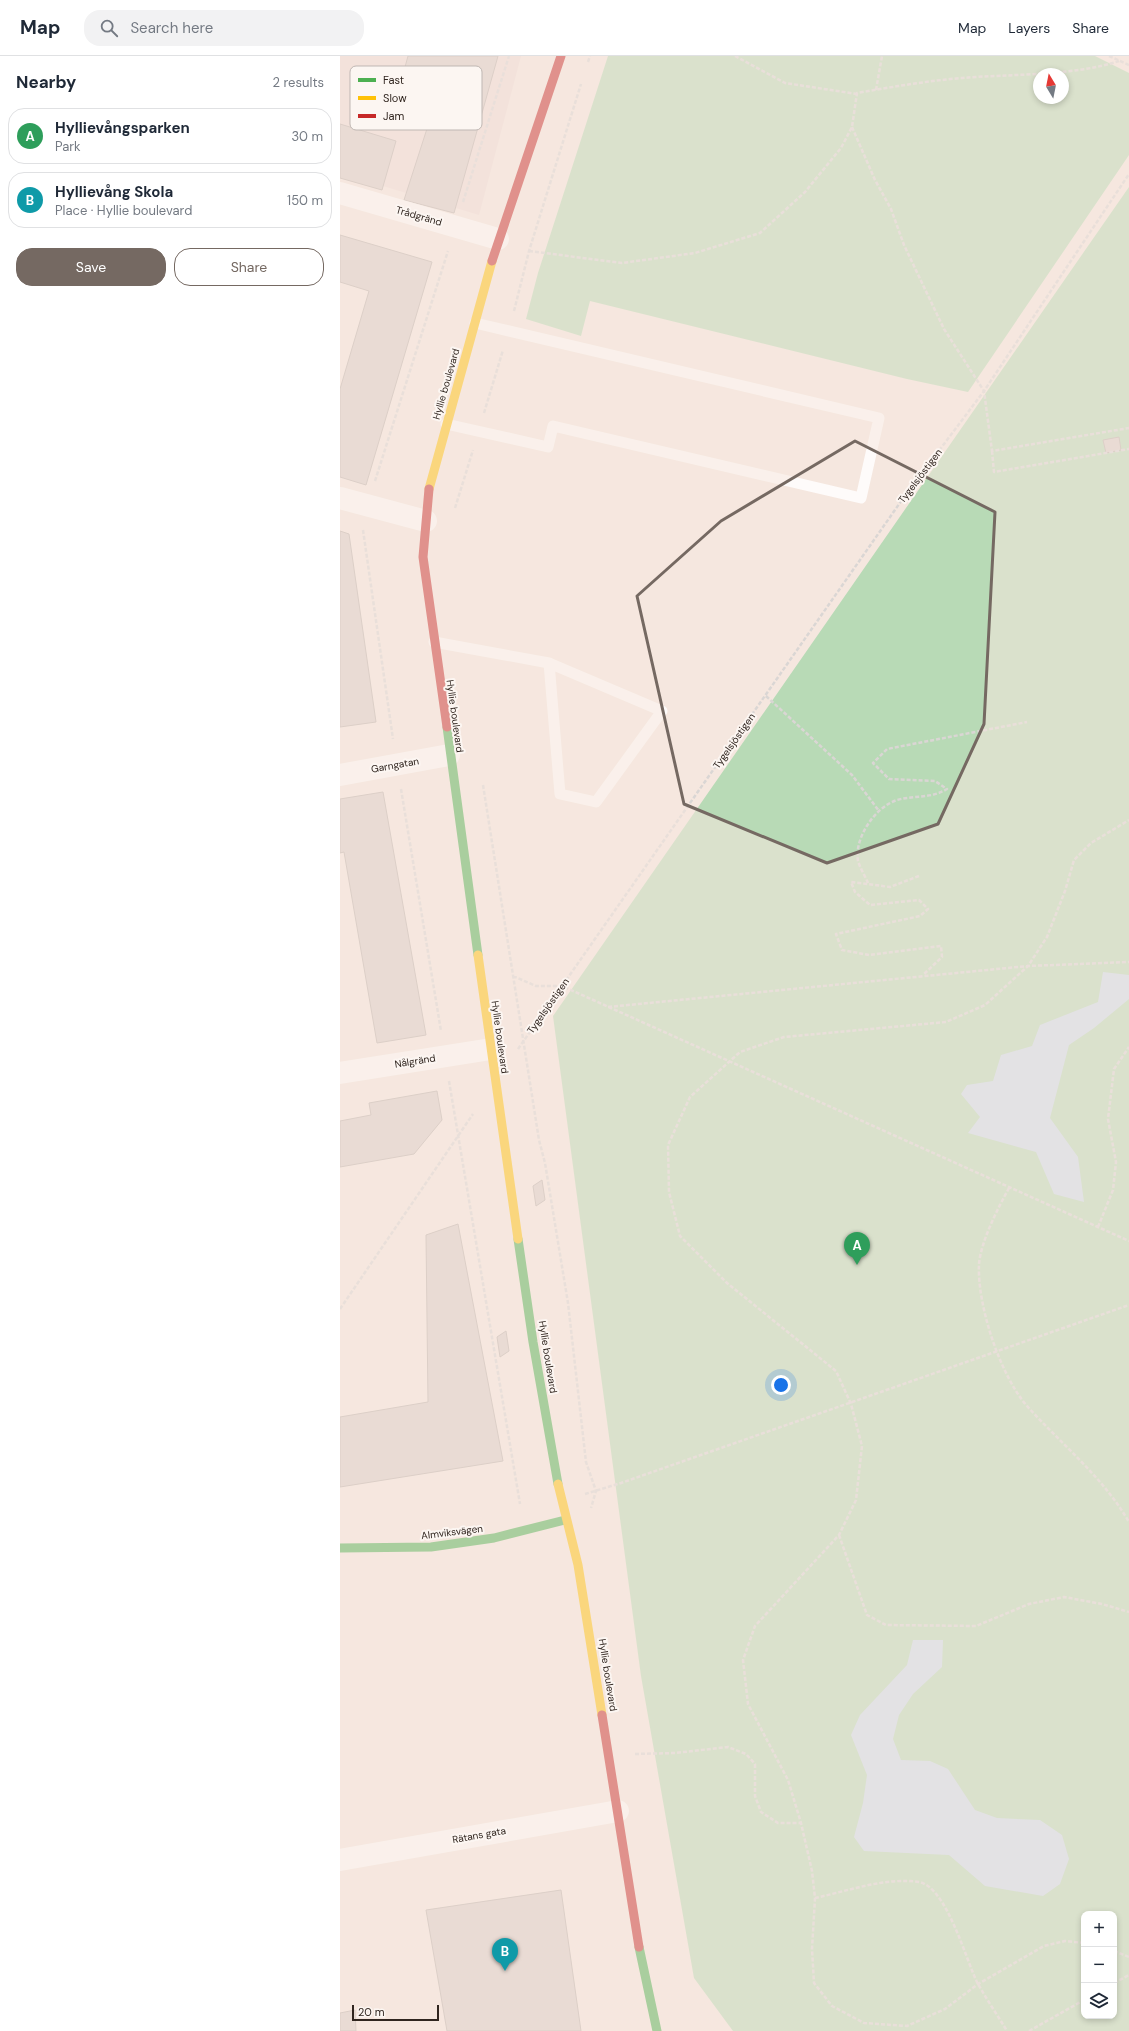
<!DOCTYPE html>
<meta charset="utf-8">
<style>
body{margin:0;font-family:"DM Sans",sans-serif;background:#f2f2f3;color:#1f2937}
.controls{position:absolute;right:12px;bottom:12px;display:grid;overflow:hidden;border-radius:8px;box-shadow:0 2px 6px #0003}
.controls button{width:36px;height:36px;display:grid;place-items:center;padding:0;border:0;border-bottom:1px solid #e0e1e3;background:#fff;color:#1f2937;font:20px sans-serif}
.compass{position:absolute;left:693px;top:12px;width:36px;height:36px;border-radius:50%;background:#fff;box-shadow:0 2px 6px #0003;rotate:350deg}
.scale{position:absolute;left:12px;bottom:10px;width:87px;box-sizing:border-box;padding-left:4px;border:2px solid #30251f;border-top:0;font-size:11px;line-height:14px;white-space:nowrap;color:#30251f;-webkit-text-stroke:3px #fcf6f2;paint-order:stroke}
.you{position:absolute;left:441px;top:1329px;width:14px;height:14px;margin:-10px;border:3px solid #fff;border-radius:50%;background:#1a73e8;box-shadow:0 0 0 6px #1a73e833}
.badge{display:grid;place-items:center;width:26px;height:26px;border-radius:50%;background:#756962;color:#fff;font-size:13px;font-weight:700}
.pin{position:absolute;translate:-50% -33px;filter:drop-shadow(0 1px 2px #0008)}
.pin::after{content:'';position:absolute;top:21px;width:14px;height:12px;background:inherit;clip-path:polygon(0 0,100% 0,50% 100%)}
.list{margin:0;padding:0;list-style:none}
h2{display:flex;justify-content:space-between;align-items:center;height:52px;margin:0;padding:0 16px;font-size:17px}
h2 small{font-size:13px;font-weight:400;color:#747a83}
.list li{display:grid;grid-template-columns:26px 1fr auto;gap:12px;align-items:center;box-sizing:border-box;height:56px;margin:0 8px 8px;padding:0 8px;border:1px solid #e0e1e3;border-radius:16px}
.list b{display:block;font-size:15px;white-space:nowrap}
.list p{margin:0;font-size:13px;white-space:nowrap;color:#747a83}
.list em{font-size:13px;font-style:normal;color:#747a83}
.actions{display:flex;gap:8px;padding:12px 16px}
.actions a{flex:1;padding:9px 0;border:1px solid #756962;border-radius:16px;text-align:center;font-size:14px;color:#756962}
.actions .main{background:#756962;color:#fff}
.icon{flex:none;width:22px;height:22px;fill:none;stroke:currentColor;stroke-width:2;stroke-linecap:round;stroke-linejoin:round}
.map{position:relative;flex:none;width:789px;height:1975px;overflow:hidden}
header{display:flex;align-items:center;gap:24px;box-sizing:border-box;height:56px;padding:0 20px;background:#fff;border-bottom:1px solid #e0e1e3}
header strong{font-size:19px}
nav{display:flex;gap:22px;margin-inline-start:auto;font-size:14px}
.search{width:280px;height:36px;background:#f2f2f3;display:flex;align-items:center;gap:10px;box-sizing:border-box;padding:0 14px;border-radius:16px;color:#747a83;font-size:15px}
main{display:flex}
aside{flex:1;background:#fff}
.map>svg:first-child{display:block}
</style>
<header>
<strong>Map</strong>
<div class="search"><svg class="icon" aria-label="search" viewBox="0 0 24 24"><circle cx="10" cy="10" r="6"/><path d="M15 15l6 6"/></svg>Search here</div>
<nav><a>Map</a><a>Layers</a><a>Share</a></nav>
</header>
<main>
<aside>
<h2>Nearby<small>2 results</small></h2>
<ul class="list">
<li><span class="badge" style="background:#2e9e5b">A</span><div><b>Hyllievångsparken</b><p>Park</p></div><em>30 m</em></li>
<li><span class="badge" style="background:#0f9aa8">B</span><div><b>Hyllievång Skola</b><p>Place · Hyllie boulevard</p></div><em>150 m</em></li>
</ul>
<div class="actions"><a class="main">Save</a><a>Share</a></div>
</aside>
<div class="map">
<svg width="789" height="1975" viewBox="0 0 789 1975">
<rect width="100%" height="100%" fill="#f5e7df"/>
<path fill="#f0dbd8" d="M0,0H181L139,159L0,117Z"/>
<path fill="#b8dab6" fill-rule="evenodd" d="M268,0H755L789,17V99L628,336L567,323L250,245L241,280L186,263L198,217ZM699,18H723V42H699Z
M789,131V1975H393L354,1922L301,1620L213,960ZM744,1858H774V1960H744Z"/>
<path fill="#ccdbec" d="M763,916L789,919V943L754,972L729,989L710,1062L738,1101L744,1146L714,1138L696,1096L628,1077L640,1061L621,1038L627,1029L653,1025L661,999L692,990L700,969L758,946Z
M573,1584H603L602,1611L573,1638L559,1659L553,1683L561,1704L590,1705L608,1713L635,1754L657,1762L700,1764L722,1779L729,1803L720,1828L703,1840L645,1830L609,1799L524,1795L514,1781L523,1747L527,1719L511,1679L520,1659L567,1609Z"/>
<path fill="#dacdc8" stroke="#bdb1ac" d="M68,0H158L114,157L64,144L103,23L65,11Z
M0,68L56,85L42,134L0,122Z
M0,179L92,206L26,429L0,421V333L29,235L0,226Z
M779,381L781,394L766,397L763,384Z
M0,475L9,478L36,666L0,671Z
M43,736L86,979L37,987L4,796L0,797V743Z
M97,1035L102,1064L74,1098L0,1111V1065L31,1059L29,1047Z
M202,1124L205,1144L196,1150L193,1130Z
M118,1168L163,1405L0,1431V1361L88,1346L86,1179Z
M166,1275L169,1295L160,1301L157,1281Z
M221,1834L241,1975H107L86,1854Z
M15,1954L16,1975H0V1957Z"/>
<g fill="none" stroke-linecap="round" stroke-linejoin="round">
<path stroke="#dad6d4" stroke-width="2.5" stroke-dasharray="4 2" stroke-linecap="butt" d="M395,0L445,27L517,38
M769,0L789,9
M248,6L250,0
M536,34L542,0
M512,71L535,124L551,153L564,189L583,229L604,273L644,335L652,395L789,372
M123,146L169,0
M189,195L282,207L355,197L420,177L465,136L501,92L512,71L517,37C552,31 586,25 622,22C669,18 735,20 779,5
M174,255L189,195L241,28
M144,357L163,294
M652,395L654,416L789,393
M35,425L108,195
M115,452L133,394
M23,474L53,683
M426,640L512,719L539,755
M143,729L199,1084L205,1107L228,1247L246,1406L256,1435L251,1452
M61,733L101,975
M579,820L550,831L511,826L515,836L530,849L579,844L588,853L580,860L496,878L502,894L529,899L601,890L602,901L583,919
M528,827C525,820 520,812 518,805C514,782 535,751 557,744C574,739 591,743 607,733L595,725L549,723L533,707L547,693L687,666
M173,920L196,930H222L789,1185
M268,951L688,910L789,906
M178,993L564,441L644,335L789,118
M109,1025L180,1448
M669,1132C658,1152 641,1185 639,1208C637,1249 660,1319 687,1350C722,1389 763,1421 789,1466
M758,1171L773,1134L776,1106L768,1063L774,1013L789,991
M0,1253L133,1058
M245,1438L281,1427L789,1249
M499,1479L527,1559L546,1569L636,1570L689,1548L724,1541L762,1548L789,1556
M295,1698L335,1697L388,1691L406,1698L415,1708V1740L421,1756L438,1767H461
M475,1842C508,1835 545,1821 579,1826C607,1831 626,1905 638,1928C647,1944 658,1960 667,1975
M744,1887L725,1885L704,1890L638,1928L605,1953L567,1970L524,1967L492,1950L474,1927L472,1893L475,1842L472,1815L461,1767L448,1724L408,1648L403,1604L415,1570L499,1479L516,1444L522,1390L511,1348L496,1315L387,1227L340,1180L329,1136L328,1089L350,1041L400,996L444,981L606,966L645,949L688,910L707,881L725,835L734,804L751,787L789,764
M774,1895L789,1901
M774,1927L789,1919
M689,1975L744,1944"/>
<path stroke="#fefbfa" stroke-width="11" d="M106,368L208,391L213,370L521,442L539,362L135,267
M94,586L209,607L220,738L256,746L322,655L209,607"/>
<path stroke="#fefbfa" stroke-width="22" d="M0,137L158,183
M0,442L86,465
M0,719L109,699
M0,1017L151,993
M0,1804L278,1755"/>
<path stroke="#4caf50" stroke-width="9" d="M107,671L138,899
M178,1183L193,1286L218,1428
M0,1492L91,1491L154,1482L225,1464
M299,1891L317,1975"/>
<path stroke="#ffc107" stroke-width="9" d="M89,433L152,205
M138,899L178,1183
M218,1428L238,1509L262,1659"/>
<path stroke="#c62828" stroke-width="9" d="M152,205L221,0
M89,433L83,501L107,671
M262,1659L299,1891"/>
</g>
<path d="M0 0H789V1975H0ZM515,385L655,456L644,668L598,768L487,807L344,748L297,540L381,465Z" fill="#f5e7df" fill-opacity=".55" fill-rule="evenodd"/>
<path fill="none" stroke="#756962" stroke-width="3" stroke-linejoin="round" d="M515,385L655,456L644,668L598,768L487,807L344,748L297,540L381,465Z"/>
<g text-anchor="middle" dominant-baseline="central" stroke-width="4" stroke-linejoin="round" paint-order="stroke">
<g font-size="10" fill="#30251f" stroke="#fcf6f2">
<text transform="translate(79 160) rotate(16)">Trådgränd</text>
<text transform="translate(106 328) rotate(-74)">Hyllie boulevard</text>
<text transform="translate(580 420) rotate(-53)">Tygelsjöstigen</text>
<text transform="translate(115 660) rotate(82)">Hyllie boulevard</text>
<text transform="translate(394 685) rotate(-55)">Tygelsjöstigen</text>
<text transform="translate(55 709) rotate(-10)">Garngatan</text>
<text transform="translate(208 950) rotate(-55)">Tygelsjöstigen</text>
<text transform="translate(160 981) rotate(82)">Hyllie boulevard</text>
<text transform="translate(75 1005) rotate(-9)">Nålgränd</text>
<text transform="translate(208 1301) rotate(81)">Hyllie boulevard</text>
<text transform="translate(112 1476) rotate(-7)">Almviksvägen</text>
<text transform="translate(268 1619) rotate(81)">Hyllie boulevard</text>
<text transform="translate(139 1779) rotate(-10)">Rätans gata</text>
</g>
</g>
<rect x="10" y="10" width="132" height="64" rx="6" fill="#fcf6f2" stroke="#bfb7b3" stroke-width="1"/>
<rect x="18" y="22" width="18" height="4" fill="#4caf50"/>
<rect x="18" y="40" width="18" height="4" fill="#ffc107"/>
<rect x="18" y="58" width="18" height="4" fill="#c62828"/>
<g font-size="11" fill="#30251f">
<text x="43" y="28">Fast</text>
<text x="43" y="46">Slow</text>
<text x="43" y="64">Jam</text>
</g>
</svg>
<div class="controls">
<button>+</button>
<button>−</button>
<button><svg class="icon" aria-label="layers" viewBox="0 0 24 24"><path d="M12 4l9 5-9 5-9-5zM3 14l9 5 9-5"/></svg></button>
</div>
<svg class="compass" viewBox="-18 -18 36 36"><path d="M0-13l5 13h-10z" fill="#e53935"/><path d="M0 13l5-13h-10z" fill="#747a83"/></svg>
<div class="scale">20 m</div>
<div class="you"></div>
<div class="pin badge" style="left:517px;top:1209px;background:#2e9e5b">A</div>
<div class="pin badge" style="left:165px;top:1915px;background:#0f9aa8">B</div>
</div>
</main>
